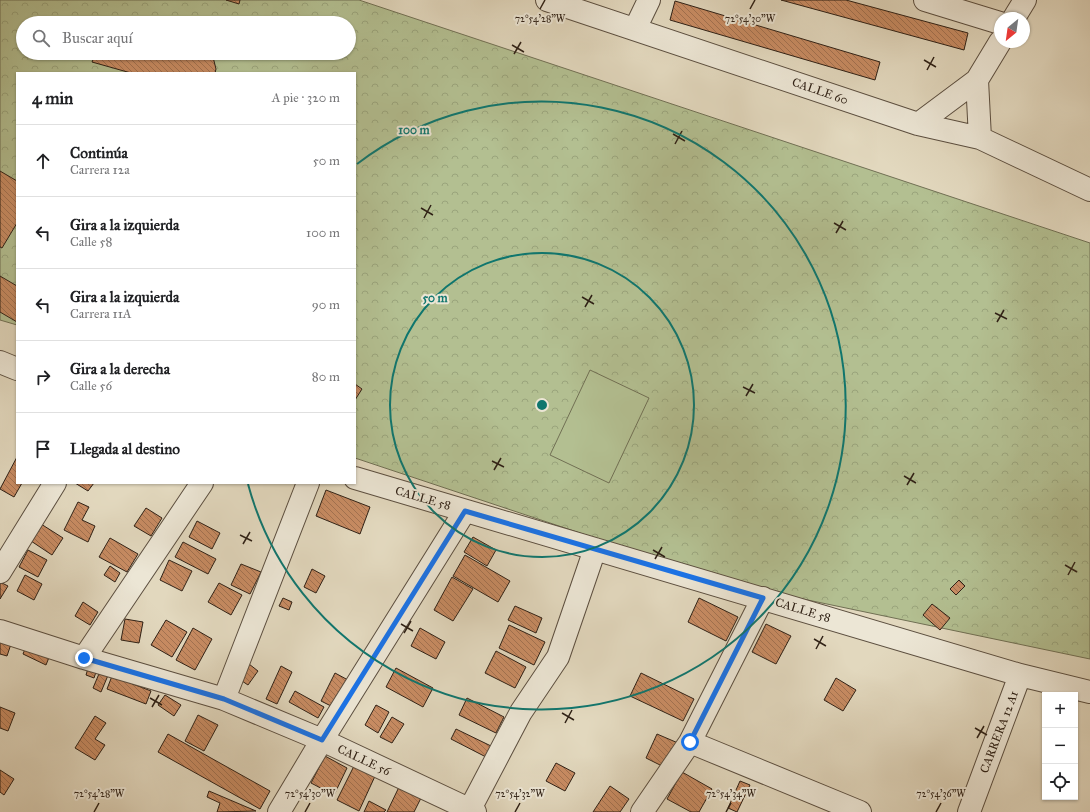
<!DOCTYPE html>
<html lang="es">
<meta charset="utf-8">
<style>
body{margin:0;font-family:"IM FELL Great Primer",serif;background:#f6f6f6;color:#202124}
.controls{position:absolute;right:12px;bottom:12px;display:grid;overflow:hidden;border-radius:0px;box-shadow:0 1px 3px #0004}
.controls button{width:36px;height:36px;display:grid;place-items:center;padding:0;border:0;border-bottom:1px solid #e0e0e0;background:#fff;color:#202124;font:20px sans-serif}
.compass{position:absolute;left:994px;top:12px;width:36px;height:36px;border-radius:50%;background:#fff;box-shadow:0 1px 3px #0004;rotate:209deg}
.stop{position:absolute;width:12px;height:12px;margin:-9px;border:3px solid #1a73e8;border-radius:50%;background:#fff}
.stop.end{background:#1a73e8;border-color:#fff;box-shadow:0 1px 4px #0008}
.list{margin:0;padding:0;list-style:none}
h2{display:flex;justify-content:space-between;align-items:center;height:52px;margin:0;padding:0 16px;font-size:17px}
h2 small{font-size:13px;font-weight:400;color:#757577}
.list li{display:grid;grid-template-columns:26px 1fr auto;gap:12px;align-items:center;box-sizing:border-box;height:72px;padding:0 16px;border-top:1px solid #e0e0e0}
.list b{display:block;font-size:15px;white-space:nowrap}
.list p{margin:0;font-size:13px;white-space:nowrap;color:#757577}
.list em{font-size:13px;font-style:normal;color:#757577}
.icon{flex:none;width:22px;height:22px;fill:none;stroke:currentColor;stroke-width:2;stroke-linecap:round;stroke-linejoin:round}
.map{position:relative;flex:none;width:1090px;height:812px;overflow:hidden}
.search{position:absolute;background:#fff;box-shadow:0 1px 3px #0004;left:16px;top:16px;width:340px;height:44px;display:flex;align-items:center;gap:10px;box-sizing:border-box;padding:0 14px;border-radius:22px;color:#757577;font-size:15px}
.panel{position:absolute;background:#fff;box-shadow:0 1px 3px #0004;left:16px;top:72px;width:340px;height:412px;border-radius:0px}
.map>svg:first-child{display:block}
</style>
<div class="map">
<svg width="1090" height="812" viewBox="0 0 1090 812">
<defs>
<pattern id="forest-crowns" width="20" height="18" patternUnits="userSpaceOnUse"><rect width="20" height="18" fill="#b3bf91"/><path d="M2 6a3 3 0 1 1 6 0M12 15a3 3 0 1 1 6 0" fill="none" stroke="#9aa47c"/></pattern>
<pattern id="building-back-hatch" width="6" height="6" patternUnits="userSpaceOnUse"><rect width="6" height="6" fill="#c88c63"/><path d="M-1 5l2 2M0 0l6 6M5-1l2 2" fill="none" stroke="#a37251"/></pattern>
</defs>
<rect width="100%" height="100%" fill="#e2d8be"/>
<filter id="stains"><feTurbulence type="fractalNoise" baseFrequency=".005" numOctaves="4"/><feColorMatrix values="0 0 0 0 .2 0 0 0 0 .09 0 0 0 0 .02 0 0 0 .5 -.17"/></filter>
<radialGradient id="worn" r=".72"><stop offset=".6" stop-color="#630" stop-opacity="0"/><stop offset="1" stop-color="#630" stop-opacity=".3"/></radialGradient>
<path fill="url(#forest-crowns)" stroke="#717054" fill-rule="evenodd" d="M0,0H359L1090,243V659L736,585L355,458V73H17V325L0,320ZM23,23H349V53H23Z"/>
<path fill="#b3bf91" stroke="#717054" d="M590,370L649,398L609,483L550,455Z"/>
<path fill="url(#building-back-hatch)" stroke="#2f2116" d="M226,0H240L239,4Z
M781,0H846L968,33L964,50Z
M675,1L880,62L875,80L670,20Z
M171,19L179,23H168Z
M96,53H212L216,69L215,73H131L92,62Z
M0,171L17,181V223L2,248L0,247Z
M0,276L17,286V322L0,312Z
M355,384L362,389L355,400Z
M17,457V483H22L14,497L0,489Z
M75,483H94L88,491Z
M326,490L370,507L360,534L316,516Z
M78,502L89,507L82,520L95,526L88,542L64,530Z
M146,508L162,518L151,536L134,526Z
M197,521L220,533L212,549L189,537Z
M41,524L63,538L52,555L31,541Z
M473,537L496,550L487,566L464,552Z
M110,538L138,554L127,572L99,557Z
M183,542L216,559L208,574L175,557Z
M28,550L47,560L38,577L19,567Z
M465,555L510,581L498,602L453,576Z
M169,560L192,571L182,591L160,580Z
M241,564L261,572L250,594L231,585Z
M110,566L120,573L115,582L104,575Z
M312,569L325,576L316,593L304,587Z
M25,575L42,584L34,600L17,591Z
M452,577L473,589L453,621L434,610Z
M959,580L965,586L956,595L950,589Z
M0,582L8,586L0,599Z
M219,583L242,595L231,615L208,602Z
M283,598L292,602L289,610L279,606Z
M699,598L738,617L726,641L688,622Z
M83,602L98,612L90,625L75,616Z
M932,604L950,618L940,630L923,615Z
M515,606L542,618L536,633L508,620Z
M125,619L143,622L139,643L121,640Z
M166,620L187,632L172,657L151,645Z
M766,624L791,636L776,664L752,652Z
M509,625L545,642L534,665L499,648Z
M193,628L212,639L195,670L176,660Z
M420,628L445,642L436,659L411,646Z
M0,640L11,644L7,656L0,654Z
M27,644L50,655L46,665L23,654Z
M496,651L526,667L515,688L485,673Z
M249,664L258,671L248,685L239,679Z
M89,665L97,669L94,678L86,675Z
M281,666L292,672L277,704L266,699Z
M396,668L433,688L423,707L386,687Z
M101,669L109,673L101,692L93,688Z
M335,673L348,680L335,708L321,701Z
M641,673L694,699L683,721L630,696Z
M112,676L151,691L146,704L107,689Z
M836,678L856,690L843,711L824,700Z
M295,691L324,707L318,718L289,702Z
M165,695L181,705L174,716L158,705Z
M467,698L504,717L496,733L459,715Z
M376,705L389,712L378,733L365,725Z
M0,707L15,713L8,731L0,728Z
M198,715L218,725L204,751L185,741Z
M95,716L106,723L95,739L105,745L95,760L75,748Z
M392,717L404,724L392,743L380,737Z
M456,729L491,746L486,757L451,739Z
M168,734L270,791L260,809L158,752Z
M657,734L678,743L666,768L646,758Z
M325,756L347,768L334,795L311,783Z
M556,763L575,773L565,791L546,781Z
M355,764L376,774L359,811L337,800Z
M0,770L14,779L4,795L0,792Z
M682,772L712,789L699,812H691L667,799Z
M740,781L750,785L737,812L728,808Z
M610,786L629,799L620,812H593Z
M399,787L421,798L414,812H387Z
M209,791L256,811L217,812L220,803L207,797Z
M369,801L386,810L384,812H364Z"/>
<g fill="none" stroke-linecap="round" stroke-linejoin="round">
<defs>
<path id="street" d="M547,0L918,124L980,138L1090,190
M925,0L1000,23
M1014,18L1025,0
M635,29L649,0
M977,80L980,138
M918,124L977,80L1000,42
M0,362L17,369
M355,478L1020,675L1090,692
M0,572L55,483
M0,631L84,658L224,699L322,740L475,812
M84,658L202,483
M224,699L308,483
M690,742L860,812
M470,809L521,712L558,657L595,549
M279,812L322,740L465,511
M642,812L690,742L763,598
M969,812L1020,675"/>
</defs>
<use href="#street" stroke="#5c4f40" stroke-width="24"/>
<use href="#street" stroke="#ece6d5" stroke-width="22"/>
</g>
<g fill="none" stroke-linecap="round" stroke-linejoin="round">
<path stroke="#1a73e8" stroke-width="5" d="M84,658L224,699L322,740L465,511L763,598L690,742"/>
</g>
<path fill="none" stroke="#2f2116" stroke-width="1.5" d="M540,9L545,0M750,9L755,0M512,45L524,52M514,54L521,42M924,60L936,67M927,70L934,57M673,134L685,141M675,144L682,131M421,208L433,215M424,218L431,205M834,223L846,230M836,233L843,221M582,297L594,304M585,307L592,295M995,313L1007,319M997,322L1004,310M743,387L755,393M746,396L753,384M492,461L504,467M494,470L501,458M904,476L916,483M907,485L914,473M240,535L252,541M243,544L250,532M653,550L665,557M655,559L662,547M1065,565L1077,572M1068,575L1075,562M401,624L413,631M404,633L411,621M814,639L826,646M816,649L823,636M150,698L162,705M152,707L159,695M562,713L574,720M565,723L572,710M975,728L987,735M977,738L984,726M94,812L99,803M305,812L310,803M515,812L520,803M726,812L731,803M936,812L941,803"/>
<g fill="none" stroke="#0f766e" stroke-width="2">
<circle cx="542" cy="405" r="152"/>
<path d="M357 164A304 304 0 1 1 248 484"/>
</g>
<g text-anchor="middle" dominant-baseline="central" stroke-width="4" stroke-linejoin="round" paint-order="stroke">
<g font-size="12" fill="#2f2116" stroke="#ece6d5">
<text transform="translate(820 91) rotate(19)">CALLE 60</text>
<text transform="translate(423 498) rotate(16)">CALLE 58</text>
<text transform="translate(803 610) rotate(17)">CALLE 58</text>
<text transform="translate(999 732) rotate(-69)">CARRERA 12 A1</text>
<text transform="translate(364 760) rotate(25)">CALLE 56</text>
</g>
</g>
<g font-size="10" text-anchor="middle" fill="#2f2116" stroke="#ece6d5" stroke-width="4" stroke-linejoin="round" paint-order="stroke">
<text x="540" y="22">72°54'28"W</text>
<text x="750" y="22">72°54'30"W</text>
<text x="99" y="797">72°54'28"W</text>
<text x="310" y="797">72°54'30"W</text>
<text x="520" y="797">72°54'32"W</text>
<text x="731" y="797">72°54'34"W</text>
<text x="941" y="797">72°54'36"W</text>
</g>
<circle cx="542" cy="405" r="6" fill="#0f766e" stroke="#ece6d5" stroke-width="2"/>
<g font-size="12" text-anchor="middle" font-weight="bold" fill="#0f766e" stroke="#ece6d5" stroke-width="4" stroke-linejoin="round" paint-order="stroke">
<text x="414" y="134">100 m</text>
<text x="435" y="302">50 m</text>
</g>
<rect width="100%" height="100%" filter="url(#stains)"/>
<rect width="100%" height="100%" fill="url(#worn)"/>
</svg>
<div class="controls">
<button>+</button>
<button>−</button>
<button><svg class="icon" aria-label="locate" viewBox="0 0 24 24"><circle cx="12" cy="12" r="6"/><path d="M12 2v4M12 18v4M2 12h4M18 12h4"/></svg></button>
</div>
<svg class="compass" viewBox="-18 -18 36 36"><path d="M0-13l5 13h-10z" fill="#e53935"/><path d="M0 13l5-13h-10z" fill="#757577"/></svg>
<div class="stop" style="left:690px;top:742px"></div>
<div class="stop end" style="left:84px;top:658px"></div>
<div class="search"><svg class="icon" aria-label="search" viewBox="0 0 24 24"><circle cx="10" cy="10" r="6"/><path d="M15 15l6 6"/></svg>Buscar aquí</div>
<section class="panel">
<h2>4 min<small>A pie · 320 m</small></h2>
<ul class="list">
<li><svg class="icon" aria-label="ahead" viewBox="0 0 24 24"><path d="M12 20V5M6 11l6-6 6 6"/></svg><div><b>Continúa</b><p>Carrera 12a</p></div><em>50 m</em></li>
<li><svg class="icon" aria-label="left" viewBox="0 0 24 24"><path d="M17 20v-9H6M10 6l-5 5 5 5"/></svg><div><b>Gira a la izquierda</b><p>Calle 58</p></div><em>100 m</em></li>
<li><svg class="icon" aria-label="left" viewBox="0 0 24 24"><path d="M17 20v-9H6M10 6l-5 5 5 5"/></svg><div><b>Gira a la izquierda</b><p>Carrera 11A</p></div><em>90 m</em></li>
<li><svg class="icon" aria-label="right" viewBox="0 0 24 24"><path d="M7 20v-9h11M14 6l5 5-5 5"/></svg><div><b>Gira a la derecha</b><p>Calle 56</p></div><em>80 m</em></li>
<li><svg class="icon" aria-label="arrive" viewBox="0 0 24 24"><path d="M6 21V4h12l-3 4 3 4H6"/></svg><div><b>Llegada al destino</b></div></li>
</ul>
</section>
</div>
